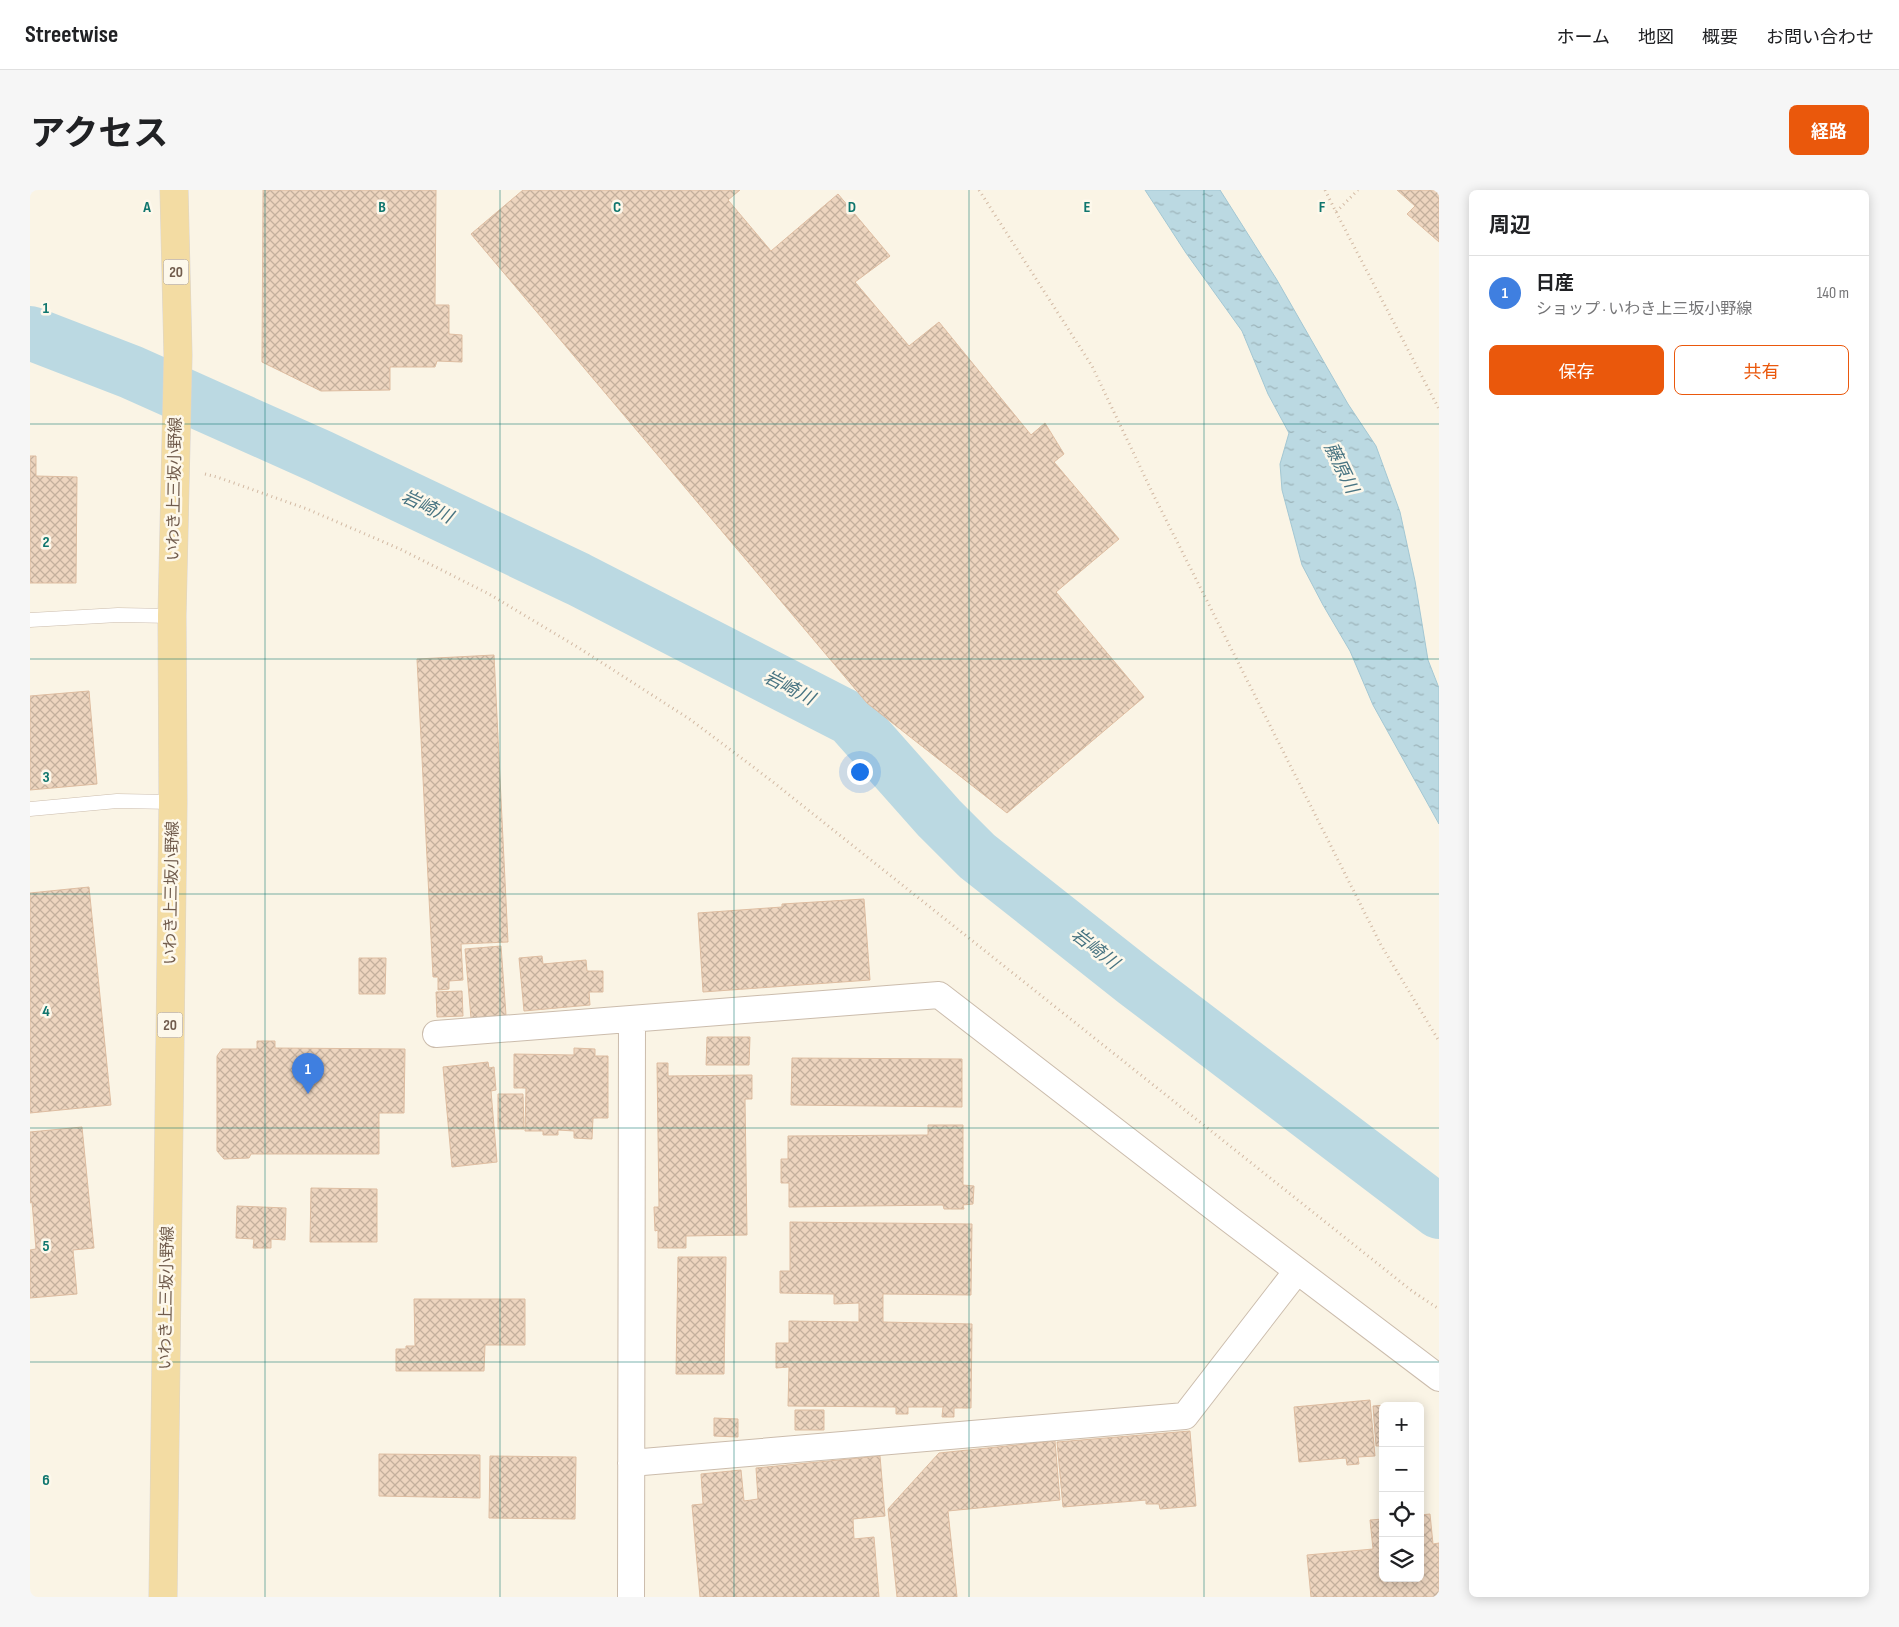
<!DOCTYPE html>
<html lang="ja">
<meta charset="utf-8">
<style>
body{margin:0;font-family:"Sofia Sans Condensed","Noto Sans JP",sans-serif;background:#f6f6f6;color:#202124}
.controls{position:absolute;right:15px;bottom:15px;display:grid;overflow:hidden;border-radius:8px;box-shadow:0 2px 12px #0003}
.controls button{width:45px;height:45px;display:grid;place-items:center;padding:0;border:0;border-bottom:1px solid #e0e0e0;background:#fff;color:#202124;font:25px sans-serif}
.you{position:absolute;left:829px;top:581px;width:18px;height:18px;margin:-12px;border:4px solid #fff;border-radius:50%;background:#1a73e8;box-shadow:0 0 0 8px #1a73e833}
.badge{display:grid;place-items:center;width:32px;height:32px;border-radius:50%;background:#ea580c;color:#fff;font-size:16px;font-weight:700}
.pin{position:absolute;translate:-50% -41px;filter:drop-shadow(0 1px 2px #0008)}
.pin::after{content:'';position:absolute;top:26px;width:18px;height:15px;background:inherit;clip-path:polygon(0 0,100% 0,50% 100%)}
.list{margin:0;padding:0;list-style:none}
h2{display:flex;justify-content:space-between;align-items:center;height:65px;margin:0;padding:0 20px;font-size:21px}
h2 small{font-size:16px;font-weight:400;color:#757577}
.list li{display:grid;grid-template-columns:32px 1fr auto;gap:15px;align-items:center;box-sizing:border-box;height:75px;padding:0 20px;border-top:1px solid #e0e0e0}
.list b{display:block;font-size:19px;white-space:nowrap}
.list p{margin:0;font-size:16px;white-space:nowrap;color:#757577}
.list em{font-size:16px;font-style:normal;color:#757577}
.actions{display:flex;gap:10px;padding:15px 20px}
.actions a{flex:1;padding:11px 0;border:1px solid #ea580c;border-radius:8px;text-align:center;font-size:18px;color:#ea580c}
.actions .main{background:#ea580c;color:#fff}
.icon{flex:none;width:28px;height:28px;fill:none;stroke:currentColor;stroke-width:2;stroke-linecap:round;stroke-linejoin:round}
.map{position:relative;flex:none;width:1409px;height:1407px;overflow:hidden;border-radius:8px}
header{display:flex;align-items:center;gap:30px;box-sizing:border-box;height:70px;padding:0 25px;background:#fff;border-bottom:1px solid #e0e0e0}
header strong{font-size:24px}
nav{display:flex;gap:28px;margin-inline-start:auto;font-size:18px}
.intro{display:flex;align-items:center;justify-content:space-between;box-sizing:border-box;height:120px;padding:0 30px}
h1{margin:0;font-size:35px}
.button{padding:12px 22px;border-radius:8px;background:#ea580c;color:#fff;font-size:18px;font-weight:700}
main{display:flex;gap:30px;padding:0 30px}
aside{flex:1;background:#fff;border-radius:8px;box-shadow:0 2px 12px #0003}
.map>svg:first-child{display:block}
</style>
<header>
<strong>Streetwise</strong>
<nav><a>ホーム</a><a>地図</a><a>概要</a><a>お問い合わせ</a></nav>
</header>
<div class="intro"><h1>アクセス</h1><a class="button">経路</a></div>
<main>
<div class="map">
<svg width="1409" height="1407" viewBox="0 0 1409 1407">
<defs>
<pattern id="water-ripples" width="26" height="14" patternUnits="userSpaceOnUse" patternTransform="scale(1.25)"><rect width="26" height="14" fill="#bbd9e2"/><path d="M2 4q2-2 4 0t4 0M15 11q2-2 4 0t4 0" fill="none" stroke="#9cb3b9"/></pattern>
<pattern id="building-cross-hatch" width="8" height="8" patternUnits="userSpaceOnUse" patternTransform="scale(1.25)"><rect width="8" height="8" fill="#edd5bf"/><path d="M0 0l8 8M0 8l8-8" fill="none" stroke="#c4b09d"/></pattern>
</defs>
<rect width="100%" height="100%" fill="#faf4e5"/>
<path fill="url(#water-ripples)" stroke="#a3c7d3" d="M1115,0H1190L1247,90L1318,214L1346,256L1370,322L1385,391L1398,470L1409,498V634L1343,515L1320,461L1293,415L1272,375L1252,300L1250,274L1259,243L1238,204L1212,141L1156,63Z"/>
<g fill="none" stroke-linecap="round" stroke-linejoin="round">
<path stroke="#bbd9e2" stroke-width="54" d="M0,143L101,182L289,266L548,389L821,529L909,628L947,666L1105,791L1409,1022"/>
</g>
<path fill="url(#building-cross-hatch)" stroke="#debda1" d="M233,0H406L405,115H419V144L432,145V172L407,171L405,177H360V200L291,201L232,172Z
M493,0H710L698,10L741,61L808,4L860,66L825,92L879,156L909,132L1001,245L1015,233L1034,264L1024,272L1089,349L1026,402L1114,507L977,623L837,513L441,44Z
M1367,0H1409V52L1377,24L1385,16Z
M0,266H6V286L47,287L46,393H0Z
M464,465L478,752L431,754L433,790L419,791V799L408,800V787H403L387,469Z
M59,501L67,594L0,600V506Z
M59,697L81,915L0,923V703Z
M834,709L840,790L673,802L668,723L752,717V714Z
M471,756L476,825L441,828L435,759Z
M512,766L513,774L556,770L557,781H573V802H559L560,815L494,821L489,768Z
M329,768H356L355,804H329Z
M432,801L433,826L407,827L406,802Z
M677,847H720L719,875H676Z
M227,851H245V858L375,859L374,923H349V964H221L219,968L194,969L187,961V866L192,859H227Z
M544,858L565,859V866H578V928H563L562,949L544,948V941L528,940V945H513V941H495L496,898H484V864L544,865Z
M762,868L932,869V917L761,915Z
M458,872L459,878L464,877L466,900L461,901L467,972L422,977L413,877Z
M627,873H638V886L722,885V909H715L717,1045L656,1046V1058H628V1040L625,1041L624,1017H629Z
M468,904H493L494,939H468Z
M898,935H933V995L944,996L943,1014L933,1015L934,1019H914L913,1015L759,1017V993H751V969H758V946L898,945Z
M52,937L64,1058L43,1060L47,1104L0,1108V1060L6,1059L2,1012L0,1013V942Z
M281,998L347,999V1052H280Z
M207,1016L256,1018L255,1050L241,1049V1058H223L224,1049L206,1048Z
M760,1032L942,1034L941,1105L853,1104V1132L942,1134L941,1218H924V1227H912L913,1217H878V1224H866V1217L758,1216L759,1177L746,1178V1153H759V1131L829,1132V1113L804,1114V1104L750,1103V1081H760Z
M648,1067H696L694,1184H646Z
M384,1109H495V1155H455L454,1181H366V1159H376V1156H385Z
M1340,1210L1345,1266L1328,1267L1329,1274L1317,1275L1316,1268L1269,1272L1264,1217Z
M1369,1214V1216H1353V1256H1346L1343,1216Z
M765,1220H794V1240H765Z
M684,1228L708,1229V1247L684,1246Z
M1160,1241L1166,1316L1130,1319L1129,1314H1116V1310L1033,1317L1027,1252Z
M1025,1251L1030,1310L918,1321L927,1407H867L858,1319L909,1263Z
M349,1264L450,1265V1308L349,1306Z
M460,1266L546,1267L545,1329L459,1328Z
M850,1266L855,1326L823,1329L824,1349L844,1347L849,1407H670L662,1315L673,1314L671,1284L711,1280L714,1311L728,1309L726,1278Z
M1400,1324L1403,1354L1409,1353V1407H1281L1277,1365L1343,1359L1340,1330L1353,1329V1388H1390V1325Z"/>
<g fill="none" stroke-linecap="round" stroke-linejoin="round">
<defs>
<path id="service" d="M0,430L88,425L142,426
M0,619L87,611L143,612"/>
<path id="minor" d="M406,844L909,805L1199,1029L1409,1188
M601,1273L1155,1226L1267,1081
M601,1407L602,829"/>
<path id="primary" d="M133,1407L143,612L142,426L148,165L144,0"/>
</defs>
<use href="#service" stroke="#cbbcac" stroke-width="15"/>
<use href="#minor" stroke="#cbbcac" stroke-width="28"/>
<use href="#primary" stroke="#dad5d1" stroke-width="29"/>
<path stroke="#d2b9a3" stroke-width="3" stroke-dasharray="1 4" stroke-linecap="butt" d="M949,0L1062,176L1124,306L1351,755L1409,851
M1295,0L1306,22L1328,0
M1306,22L1409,219
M175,284L187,287L277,319L370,359L459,404L549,458L661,530L743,592L1382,1101L1409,1119"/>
<use href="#service" stroke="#fff" stroke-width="14"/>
<use href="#minor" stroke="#fff" stroke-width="26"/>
<use href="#primary" stroke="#f3dca3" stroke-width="28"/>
</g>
<path fill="none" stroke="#0f766e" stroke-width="1" stroke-opacity="0.55" d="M235,0V1407M470,0V1407M704,0V1407M939,0V1407M1174,0V1407M0,234H1409M0,469H1409M0,704H1409M0,938H1409M0,1172H1409"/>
<g text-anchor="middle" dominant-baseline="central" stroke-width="5" stroke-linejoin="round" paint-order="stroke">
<g fill="#fdf8eb" stroke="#9b8b7c" stroke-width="1">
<rect x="133.5" y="69.5" width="25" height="25" rx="4"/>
<rect x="127.5" y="822.5" width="25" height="25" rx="4"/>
</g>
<g font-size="15" font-weight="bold" fill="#715c4d">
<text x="146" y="82">20</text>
<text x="140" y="835">20</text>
</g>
<g font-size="16" fill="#715c4d" stroke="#fdf8eb">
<text transform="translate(145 299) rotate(-89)">いわき上三坂小野線</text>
<text transform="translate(142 703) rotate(-89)">いわき上三坂小野線</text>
<text transform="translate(137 1108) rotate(-89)">いわき上三坂小野線</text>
</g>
<g font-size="18" font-style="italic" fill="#487482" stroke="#fdf8eb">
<text transform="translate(1311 278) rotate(64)">藤原川</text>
<text transform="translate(397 317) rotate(25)">岩崎川</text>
<text transform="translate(759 498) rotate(27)">岩崎川</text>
<text transform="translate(1065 759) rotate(38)">岩崎川</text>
</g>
</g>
<g font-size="16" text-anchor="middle" font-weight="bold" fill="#0f766e" stroke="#fdf8eb" stroke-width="5" stroke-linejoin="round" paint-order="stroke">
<text x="117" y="22">A</text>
<text x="352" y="22">B</text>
<text x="587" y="22">C</text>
<text x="822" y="22">D</text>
<text x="1057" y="22">E</text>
<text x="1292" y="22">F</text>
<text x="16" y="123">1</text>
<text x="16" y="357">2</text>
<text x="16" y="592">3</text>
<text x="16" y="826">4</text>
<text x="16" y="1061">5</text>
<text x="16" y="1295">6</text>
</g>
</svg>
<div class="controls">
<button>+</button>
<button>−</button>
<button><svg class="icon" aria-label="locate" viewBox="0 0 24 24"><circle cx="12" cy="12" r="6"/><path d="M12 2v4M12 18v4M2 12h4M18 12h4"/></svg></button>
<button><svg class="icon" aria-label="layers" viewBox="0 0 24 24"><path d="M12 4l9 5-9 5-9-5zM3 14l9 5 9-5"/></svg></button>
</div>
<div class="you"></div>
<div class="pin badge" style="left:278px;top:904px;background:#3f7fe0">1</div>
</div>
<aside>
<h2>周辺<small></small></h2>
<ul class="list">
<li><span class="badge" style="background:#3f7fe0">1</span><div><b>日産</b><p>ショップ · いわき上三坂小野線</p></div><em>140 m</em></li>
</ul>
<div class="actions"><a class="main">保存</a><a>共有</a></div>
</aside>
</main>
